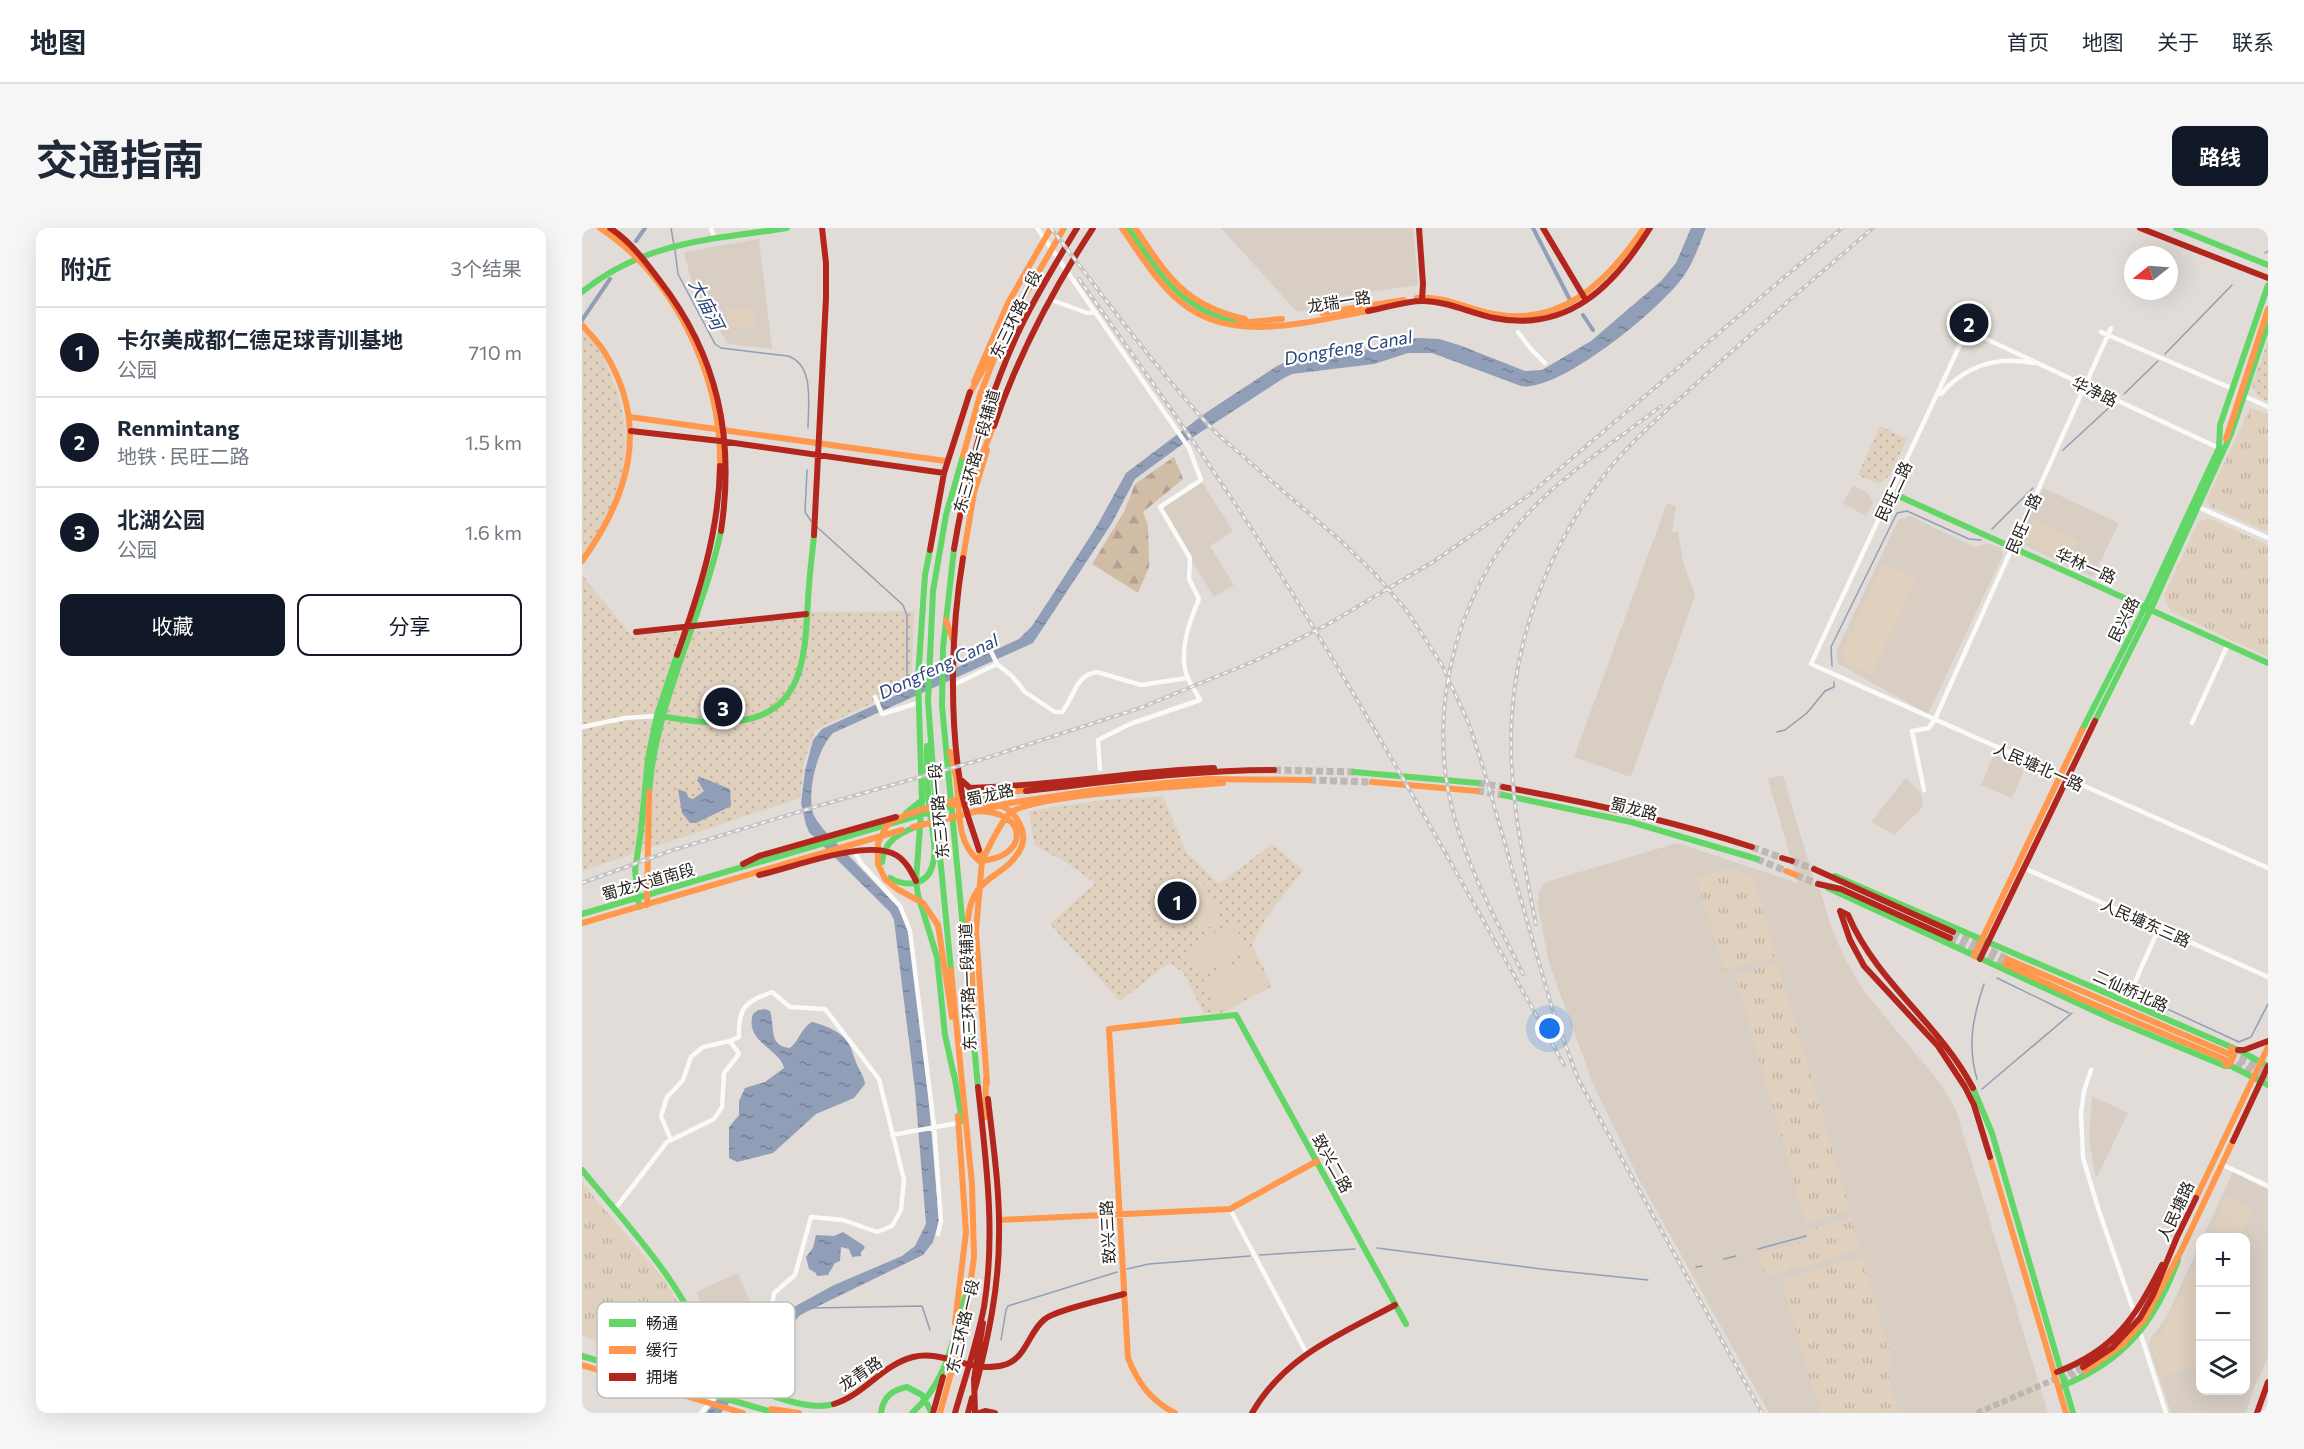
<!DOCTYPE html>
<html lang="zh">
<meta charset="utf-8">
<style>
:root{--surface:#fff;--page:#f6f6f7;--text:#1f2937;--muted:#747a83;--line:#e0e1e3;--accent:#111827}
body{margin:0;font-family:Commissioner,"Noto Sans SC",sans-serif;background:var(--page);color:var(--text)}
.controls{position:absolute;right:18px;bottom:18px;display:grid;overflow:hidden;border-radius:12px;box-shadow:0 6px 24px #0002}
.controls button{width:54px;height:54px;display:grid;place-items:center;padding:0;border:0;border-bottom:2px solid var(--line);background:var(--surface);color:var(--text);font:30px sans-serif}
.compass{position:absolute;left:1542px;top:18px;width:54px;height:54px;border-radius:50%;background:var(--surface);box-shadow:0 6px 24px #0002;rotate:253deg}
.you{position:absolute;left:968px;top:801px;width:21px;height:21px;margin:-15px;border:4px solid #fff;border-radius:50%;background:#1a73e8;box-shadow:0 0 0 9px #1a73e833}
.badge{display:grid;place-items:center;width:39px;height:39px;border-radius:50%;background:var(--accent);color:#fff;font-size:20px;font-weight:700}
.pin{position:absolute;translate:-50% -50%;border:3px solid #fff;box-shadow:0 2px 6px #0006}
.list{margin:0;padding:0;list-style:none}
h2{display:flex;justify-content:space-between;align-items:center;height:78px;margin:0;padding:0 24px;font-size:26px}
h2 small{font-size:20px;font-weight:400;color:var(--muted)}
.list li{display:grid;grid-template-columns:39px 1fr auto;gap:18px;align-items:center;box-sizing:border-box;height:90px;padding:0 24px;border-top:2px solid var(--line)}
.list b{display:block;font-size:22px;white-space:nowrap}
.list p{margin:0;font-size:20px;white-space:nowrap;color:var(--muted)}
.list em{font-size:20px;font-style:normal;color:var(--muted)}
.actions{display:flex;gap:12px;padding:18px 24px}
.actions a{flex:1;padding:14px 0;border:2px solid var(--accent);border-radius:12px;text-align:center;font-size:21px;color:var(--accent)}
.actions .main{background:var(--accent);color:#fff}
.icon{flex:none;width:33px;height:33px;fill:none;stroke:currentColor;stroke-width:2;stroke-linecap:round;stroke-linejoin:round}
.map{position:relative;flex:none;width:1686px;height:1185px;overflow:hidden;border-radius:12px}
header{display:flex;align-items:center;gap:36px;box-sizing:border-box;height:84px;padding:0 30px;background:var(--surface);border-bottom:2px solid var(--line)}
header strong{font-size:28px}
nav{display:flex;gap:33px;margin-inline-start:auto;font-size:21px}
.intro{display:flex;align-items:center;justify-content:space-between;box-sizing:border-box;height:144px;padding:0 36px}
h1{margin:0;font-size:42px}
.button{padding:15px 27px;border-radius:12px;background:var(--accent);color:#fff;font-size:21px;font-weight:700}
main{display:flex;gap:36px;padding:0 36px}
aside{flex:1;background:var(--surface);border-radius:12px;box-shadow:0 6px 24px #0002}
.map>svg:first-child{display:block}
.built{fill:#d8cec4}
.grass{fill:url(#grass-tufts)}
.forest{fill:url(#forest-firs)}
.park{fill:url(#park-dots)}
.pitch{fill:#e0d0be}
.water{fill:url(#water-ripples)}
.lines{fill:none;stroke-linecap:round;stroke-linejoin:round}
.stream{stroke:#909eb8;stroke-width:1.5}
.canal{stroke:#909eb8;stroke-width:4}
.secondary-tunnel{stroke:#bcb7b2;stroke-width:6;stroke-dasharray:6 3;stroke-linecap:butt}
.primary-tunnel{stroke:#bcb7b2;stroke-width:7;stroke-dasharray:7 3.5;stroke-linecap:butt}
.street{stroke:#fafaf9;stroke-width:4.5}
.fast{stroke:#63d668;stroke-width:6}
.slow{stroke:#ff974d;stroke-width:6}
.jam{stroke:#b3261e;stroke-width:6}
.rail-casing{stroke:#c7c5c3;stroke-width:4}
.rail{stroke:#fff;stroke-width:1.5;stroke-dasharray:4.5;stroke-linecap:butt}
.labels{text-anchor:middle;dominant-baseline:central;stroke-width:4.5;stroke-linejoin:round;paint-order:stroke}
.street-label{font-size:16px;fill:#272420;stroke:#fff}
.water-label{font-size:18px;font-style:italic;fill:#2c477b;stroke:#fff}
.key{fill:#fff;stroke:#bebdbc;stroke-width:1.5}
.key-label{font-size:16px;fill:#272420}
</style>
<header>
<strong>地图</strong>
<nav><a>首页</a><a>地图</a><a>关于</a><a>联系</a></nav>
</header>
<div class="intro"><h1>交通指南</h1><a class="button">路线</a></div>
<main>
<aside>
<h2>附近<small>3个结果</small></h2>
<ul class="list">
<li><span class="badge">1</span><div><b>卡尔美成都仁德足球青训基地</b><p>公园</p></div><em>710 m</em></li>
<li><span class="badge">2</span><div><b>Renmintang</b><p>地铁 · 民旺二路</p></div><em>1.5 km</em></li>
<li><span class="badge">3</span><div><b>北湖公园</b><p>公园</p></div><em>1.6 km</em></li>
</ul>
<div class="actions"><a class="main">收藏</a><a>分享</a></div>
</aside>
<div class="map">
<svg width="1686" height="1185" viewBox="0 0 1686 1185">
<defs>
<pattern id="grass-tufts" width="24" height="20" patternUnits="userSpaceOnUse" patternTransform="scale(1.5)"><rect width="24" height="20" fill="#e0d0be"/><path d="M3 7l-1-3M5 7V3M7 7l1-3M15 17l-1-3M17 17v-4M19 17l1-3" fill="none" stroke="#c0b2a3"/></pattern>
<pattern id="forest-firs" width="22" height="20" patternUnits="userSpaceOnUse" patternTransform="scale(1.5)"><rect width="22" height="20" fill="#d1bca6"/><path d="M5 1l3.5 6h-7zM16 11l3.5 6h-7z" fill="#b3a18f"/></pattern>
<pattern id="park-dots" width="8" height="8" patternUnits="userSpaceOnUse" patternTransform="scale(1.5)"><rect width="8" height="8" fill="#e0d0be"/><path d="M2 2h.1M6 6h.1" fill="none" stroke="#c0b2a3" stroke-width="1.8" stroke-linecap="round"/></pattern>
<pattern id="water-ripples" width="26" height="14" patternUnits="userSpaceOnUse" patternTransform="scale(1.5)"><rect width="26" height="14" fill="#909eb8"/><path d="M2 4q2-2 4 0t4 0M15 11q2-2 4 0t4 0" fill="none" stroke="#768195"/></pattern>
</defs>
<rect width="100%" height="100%" fill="#e1dcd7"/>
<path class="built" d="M639,0H831L836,57L758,68L754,76L715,84Z
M177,11L190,121L146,116L110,56L102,24Z
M620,254L651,303L628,318L652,357L632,369L578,280Z
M1271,257L1287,266L1291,275L1284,288L1261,275Z
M1461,260L1537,295L1511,349L1440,316L1438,309Z
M1085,275L1094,278L1090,304H1096L1101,334L1113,367L1049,549L992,529Z
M1328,288L1393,319L1405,315L1419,320L1421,327L1346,486L1255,435V422L1316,292Z
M1412,526L1443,540L1430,570L1399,557Z
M1201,547L1234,660L1238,662L1248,696L1262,729L1281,762L1358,855L1374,882L1466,1185H1187L1057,951L1011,856L967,735L955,673L957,672L956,665L964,654L1095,615L1216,655L1186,551Z
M1324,550L1339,565L1341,579L1312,607L1289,594Z
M1510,868L1546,885L1514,951L1507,913Z
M1651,944L1686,962V1129L1672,1160L1664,1185H1589L1567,1119L1569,1110L1585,1088L1618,1016V1162H1664V1010L1621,1009Z
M156,1045L175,1091L148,1119L125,1087L114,1064Z"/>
<path class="grass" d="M1668,180L1686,186V304L1629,279L1625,271Z
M1626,290L1686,317V429L1588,383L1582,368L1616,294Z
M1148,640L1171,649L1194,728L1142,743L1114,649Z
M1196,735L1268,982L1224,995L1153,747Z
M0,955L83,1052L124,1125L144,1142L134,1154L0,1108Z
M1269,990L1278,1022L1183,1049L1178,1025L1227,1012L1225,1002Z
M1280,1029L1312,1138L1304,1140L1317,1185H1238L1199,1052Z"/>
<path class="forest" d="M592,229L601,251L561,284L566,297L567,339L556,365L510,336L542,284L553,256Z"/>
<path class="park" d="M0,103C14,114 22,129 28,145C57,209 44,273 0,327Z
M1686,113V173L1676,169L1670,157Z
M1298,198L1325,211L1308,247L1296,256L1276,247Z
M0,347L49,407L130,402L233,384L332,383L329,457L233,502L222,534L218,570L0,643Z
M581,568L604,624L637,656L690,616L721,642L684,690L670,717L690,758L639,786L622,785L601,744L587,735L538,773L468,696L513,655L484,634L452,617L447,583L522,572Z"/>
<path class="pitch" d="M171,79L173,98L147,100L145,81Z
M1451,291L1496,313L1486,334L1443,314L1442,309Z
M1301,335L1335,351L1289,447L1262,434L1260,423Z
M619,652L640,692L618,704L596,664Z
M651,695L666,722L618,748L603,721Z
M669,727L686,757L636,784L620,754Z
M1645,968L1672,981L1658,1009H1625Z
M1612,1036L1618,1039V1137L1580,1149L1568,1111L1579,1108Z"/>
<path class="water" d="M1109,0H1124C1118,15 1112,33 1103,46C1083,78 977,165 939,158L850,125H826L792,136L710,146L702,150L602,215L553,251L530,295L451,415L251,505C235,521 225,564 231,585C233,591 238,596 241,601L315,678L321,687L327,707L345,853L357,993L351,1014L341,1027L218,1087L139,1185H124L210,1080L252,1057L320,1028L333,1018L344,996L333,862L312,692L308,684L227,604L224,597L219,575L223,543L231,512L240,501L437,411L450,398L484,346L516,296L544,245L625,184L695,138L708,132L796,120L819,112L836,110L857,111L877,117L943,143L960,142L1009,113L1079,53L1094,35Z
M118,549L148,561L149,578L114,595H108L100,585L96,561L104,564L107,570L111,571L122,563L115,552Z
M183,781L188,783C193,799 186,818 208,820C218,812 218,801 230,794C242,797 261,804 267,816C270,821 271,828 274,834C277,842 282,848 283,856L272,870L234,886L191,925L155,934L147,930V899L157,887V873L163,860L183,854L202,840C198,821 162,814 171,786L176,782Z
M261,1004L281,1017L283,1020L279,1024V1028L270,1029L267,1021L259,1019L258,1033L253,1035L246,1047L235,1048L234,1045L227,1041L224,1029L231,1020L234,1007L252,1008Z"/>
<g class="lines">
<path class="stream" d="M89,0L92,17
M93,22L96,46L133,116L139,120L206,128C233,137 226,177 226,200
M1683,25L1686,23
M1583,126L1650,57
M1542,166L1576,133
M1481,222L1532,175
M225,242L223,284L229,293
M235,299L321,377L325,388V462
M1410,301L1451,260
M1250,438L1249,419L1315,285L1325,283L1387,311L1399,312
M1195,504L1203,502L1225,485L1243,463L1252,459V454
M1415,750L1487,785
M1525,757L1527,755L1533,757
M1557,768L1657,814L1669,809L1686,776
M1395,851C1385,817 1391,789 1402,756
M1400,861L1490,785
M795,1020L959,1041L1066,1052
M1176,1021L1224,1008
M678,1027L773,1021
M1142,1031L1154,1028
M1114,1039L1120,1038
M545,1041L567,1036L668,1028
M230,1080L340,1078L348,1102
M419,1112L424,1082L426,1078L535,1044"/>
<path class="canal" d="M951,0L987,70
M54,13L63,0
M1001,87L1011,102
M0,92L28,51"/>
<path class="secondary-tunnel" d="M1480,1152L1503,1143
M1395,1185L1501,1139"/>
<path class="primary-tunnel" d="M692,542L772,544
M727,552L790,554
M896,555L921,559
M895,563L921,567
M1170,619L1200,630
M1175,631L1204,643
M1210,633L1232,641
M1214,647L1236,656
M1371,704L1425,731
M1368,710L1423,736
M1648,826L1686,844
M1644,832L1686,851"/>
<path class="street" d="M129,0L133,11
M455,0L607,220L619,252L578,279L608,330L607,351L617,371C608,392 596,424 605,448C607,454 615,466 618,472L548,496L516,512L518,541
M467,71L505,85L514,84
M1391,89L1229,436L1686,640
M1385,102L1639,221
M936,104L949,121L963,135
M1519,104L1651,161
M1359,166C1383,138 1415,128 1451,135
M1662,168L1686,179
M1616,279L1686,310
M407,419L415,436L430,448L443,464L473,484H480C492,470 493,447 515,444L559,457L605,450
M371,457L415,436
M293,469L300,486L336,475
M1610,495L1646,416
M0,499L43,490L75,488
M1342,562L1330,503L1347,500L1353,491L1529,100
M272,623L279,635L318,678L328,703L352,898L359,993L356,1006
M1442,640L1686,749
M1552,756L1577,700
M1532,768L1540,765L1552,756L1549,766L1556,779
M1509,842L1502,863L1499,885L1501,930L1517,983L1553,1087
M310,907L376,895
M89,912L79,888L85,869L101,852L109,829L121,819L148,813L157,809C156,778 164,774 190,764L208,779L243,781L297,851L322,952L319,982L310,998L295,1004L261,992L229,989L213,1047L192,1065L189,1084L166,1118L153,1144
M1639,936L1686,958
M33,981L85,914L132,891L140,879L142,845L157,826L148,813
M648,981L725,1126
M1559,1107L1584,1185
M153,1173L170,1157
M119,1185L154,1144"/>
<path class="fast" d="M546,0C577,44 597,79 652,94
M1594,0L1686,37
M0,64C63,13 128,12 205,0
M1310,265L1686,435
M372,321L361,420L360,478L396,859
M348,322L343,347L336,450L340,572L334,653L336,667L355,729L363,807L372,848
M78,488C104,492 130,497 156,493C223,485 223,425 226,372C227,350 230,329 232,307
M1513,493L1569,381L1649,206L1686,96
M1500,502L1563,379L1637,220L1638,197L1686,57
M772,544L896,555
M67,564C74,473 120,391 139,303
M921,567L1049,594L1175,631
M391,573L419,567
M324,585L340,572
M300,634C302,612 318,605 336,598
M1253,648L1656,822L1686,838
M308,650C323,659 344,658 350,639C356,621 349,597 347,579C345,558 345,538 345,518
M1246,660L1532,792L1643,838H1649L1686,857
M57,679L53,642L59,603L66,530L75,487L95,427
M0,686L372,577
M369,742L355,597L346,473L351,363L364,287L381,228
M596,793L654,787L824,1096
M372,845L380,893
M1391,860L1410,905L1491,1185
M0,942C27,975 56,1007 81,1042C120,1095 135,1155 207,1173C222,1177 237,1180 252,1176
M0,1128L193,1185
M1480,1158C1543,1133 1573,1094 1596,1032
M299,1185C301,1169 310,1162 325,1159L340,1167L350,1185
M330,1185C365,1154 371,1112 383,1069"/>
<path class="slow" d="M18,0C93,49 140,149 138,238
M540,0C558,26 575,55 600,75C651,117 727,93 786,83
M553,0C585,48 603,78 663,91
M835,70C860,68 879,78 902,84C976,103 1024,56 1062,0
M740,85L822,72
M656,95L700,91
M0,97C8,106 17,115 23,125C68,198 47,268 0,333
M392,154L426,75L469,0
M387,167L414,118
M48,189L364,233
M1644,211L1686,81
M381,228L398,167L424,100L482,0
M386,263L413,194
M381,330L392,265L405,222
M364,392L372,415
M368,524C371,535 374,546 375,557C378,584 374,614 397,633C448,630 448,582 393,583
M790,554L895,563
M371,577C395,574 425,569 437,595C442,604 443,613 438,622C421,652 391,646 386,690L392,780
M331,599L428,575L520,561L626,551L727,552
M397,622L400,632L394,703L405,855
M400,632C407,620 418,594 428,585C450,567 605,558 641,555
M1204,643L1214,647
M65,677L67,564
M0,695L320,602
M1392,728L1500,502
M1425,731L1647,826
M1423,736L1499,771L1644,832
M370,789L356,697L341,675L315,661L303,651L296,636V615L304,599L310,593L326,586L394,566L450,562
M1643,837L1648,836L1652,827L1649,820
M403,889L404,851
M1408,929L1484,1185
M1614,970L1686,819
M417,992L648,981L735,933
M373,1095L384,1004L376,888
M0,1137L161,1185
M1503,1143L1540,1117L1562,1092L1600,1021L1651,913
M189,1181L217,1185
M358,1185L383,1095L392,1029L390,956L369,742
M593,1185C569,1173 556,1155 546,1130L527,801L596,793"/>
<path class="jam" d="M28,0C49,14 63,33 78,53C136,128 153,210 139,303
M837,0L841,56L840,71
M961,0L1002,69
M1558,0L1686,50
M786,83C804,80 822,73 840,73C865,73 888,85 912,90C986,105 1032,58 1068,0
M412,198C436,127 470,63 511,0
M49,203L138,213L362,245
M232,307L244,70V35L240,0
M372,321C384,248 404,175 435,107C452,70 474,35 495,0
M348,322L362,245L388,164
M381,330C369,401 367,489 379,560C382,581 391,602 397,622
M54,404L224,386
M95,427C117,365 137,304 138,238
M378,551L388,560C470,558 550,543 632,540
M921,559C1005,574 1088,592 1170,619
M444,563C526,554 609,542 692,542
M1200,630L1210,633
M161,636L177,628L314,589
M1232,641L1371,704
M177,647C210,640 285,610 314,627C324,633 329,643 334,653
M1236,656L1259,661L1368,710
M1258,683L1266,687C1295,755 1357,795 1391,860
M1258,683L1268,712L1282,738L1356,818L1383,859L1392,877L1408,929
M1398,731L1513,493
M1656,822H1662L1686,813
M1651,913L1686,838
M1501,1139L1530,1120L1558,1090L1571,1067L1595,1009L1614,970
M1475,1144C1533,1122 1553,1090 1580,1037
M393,1161C406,1111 417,1060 417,1008C418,962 411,916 406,871
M252,1176C282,1167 300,1137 331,1129C363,1121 392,1148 425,1136C445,1128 447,1103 463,1091C474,1082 525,1071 542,1066
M351,1185L361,1149
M373,1185C383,1150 395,1115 402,1079C414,1006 404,932 396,859
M386,1185L390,1170
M393,1185L392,1151L401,1095
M397,1185L403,1183L413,1185
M670,1185C703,1128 757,1107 813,1077
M1675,1185L1686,1154"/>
<defs>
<path id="rail" d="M469,0C522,69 573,140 633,204L759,313L794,347L825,383L860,437L887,496L901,539L970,780L996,851L1180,1185
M497,51C558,137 619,222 676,311C786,482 883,660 982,837
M0,655L88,623L236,578L398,532L558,480L675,432L748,395L854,332L947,267L1260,0
M954,696C942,636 929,574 929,513C929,410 971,304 1039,227C1066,197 1098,171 1128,143C1182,94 1236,47 1291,0
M941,746C915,694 886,641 871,584C842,475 879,347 961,270C997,236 1040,208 1079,178"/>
</defs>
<use href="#rail" class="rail-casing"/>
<use href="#rail" class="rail"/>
</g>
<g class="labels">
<g class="street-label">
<text transform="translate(757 73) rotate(-9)">龙瑞一路</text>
<text transform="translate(433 86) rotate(-64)">东三环路一段</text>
<text transform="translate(1513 163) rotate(25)">华净路</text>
<text transform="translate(394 223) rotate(-74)">东三环路一段辅道</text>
<text transform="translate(1311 263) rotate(-65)">民旺二路</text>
<text transform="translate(1441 295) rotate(-66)">民旺一路</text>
<text transform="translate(1504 337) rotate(24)">华林一路</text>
<text transform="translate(1541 391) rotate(-63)">民兴路</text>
<text transform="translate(1457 538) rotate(24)">人民塘北一路</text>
<text transform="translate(408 566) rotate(-13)">蜀龙路</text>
<text transform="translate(1052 580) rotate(14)">蜀龙路</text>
<text transform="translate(356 583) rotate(-95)">东三环路一段</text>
<text transform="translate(66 653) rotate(-16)">蜀龙大道南段</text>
<text transform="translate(1564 694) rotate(24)">人民塘东三路</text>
<text transform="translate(385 759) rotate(-92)">东三环路一段辅道</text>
<text transform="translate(1549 762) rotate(24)">二仙桥北路</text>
<text transform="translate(751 935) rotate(61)">致兴二路</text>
<text transform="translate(1593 983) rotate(-65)">人民塘路</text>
<text transform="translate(525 1004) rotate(-93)">致兴三路</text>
<text transform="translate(380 1098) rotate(-77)">东三环路一段</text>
<text transform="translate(278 1145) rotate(-34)">龙青路</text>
</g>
<g class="water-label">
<text transform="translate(125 76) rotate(63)">大庙河</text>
<text transform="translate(766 119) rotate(-10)">Dongfeng Canal</text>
<text transform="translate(356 438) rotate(-25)">Dongfeng Canal</text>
</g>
</g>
<rect x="15" y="1074" width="198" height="96" rx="9" class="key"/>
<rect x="27" y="1091" width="27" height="8" fill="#63d668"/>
<rect x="27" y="1118" width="27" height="8" fill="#ff974d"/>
<rect x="27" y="1145" width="27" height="8" fill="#b3261e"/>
<g class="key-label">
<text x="64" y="1101">畅通</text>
<text x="64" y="1128">缓行</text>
<text x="64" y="1155">拥堵</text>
</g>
</svg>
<div class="controls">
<button>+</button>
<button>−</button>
<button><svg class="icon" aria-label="layers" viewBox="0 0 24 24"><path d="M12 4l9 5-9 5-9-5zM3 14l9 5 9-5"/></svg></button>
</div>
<svg class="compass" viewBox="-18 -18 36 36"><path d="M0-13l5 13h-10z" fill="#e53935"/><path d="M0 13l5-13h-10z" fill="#747a83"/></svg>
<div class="you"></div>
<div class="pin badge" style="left:595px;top:673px">1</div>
<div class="pin badge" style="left:1387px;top:95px">2</div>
<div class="pin badge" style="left:141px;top:479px">3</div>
</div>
</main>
